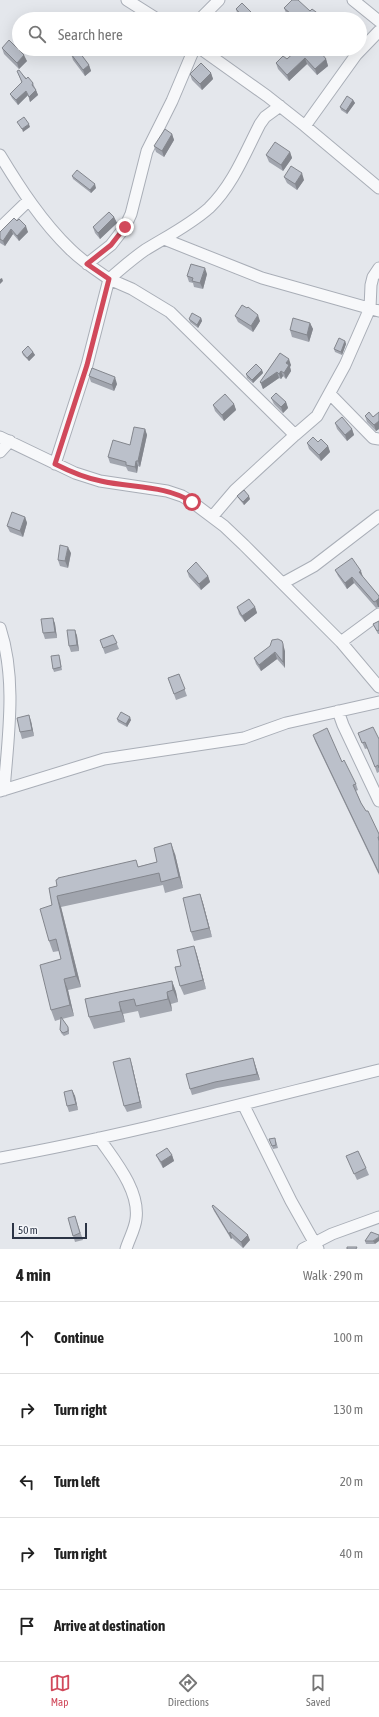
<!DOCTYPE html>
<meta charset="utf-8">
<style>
:root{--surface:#fff;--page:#f6f6f6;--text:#222;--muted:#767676;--line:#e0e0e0;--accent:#d1495b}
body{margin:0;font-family:"Asap Condensed",sans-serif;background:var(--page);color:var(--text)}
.scale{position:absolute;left:12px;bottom:10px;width:75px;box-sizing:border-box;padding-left:4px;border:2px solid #2b3445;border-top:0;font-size:11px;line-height:14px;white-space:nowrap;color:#2b3445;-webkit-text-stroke:3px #f4f6f9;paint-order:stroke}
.stop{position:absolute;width:12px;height:12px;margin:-9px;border:3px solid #d1495b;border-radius:50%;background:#fff}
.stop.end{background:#d1495b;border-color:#fff;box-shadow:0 1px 4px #0008}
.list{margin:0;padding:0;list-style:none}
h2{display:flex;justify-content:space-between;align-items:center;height:52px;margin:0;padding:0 16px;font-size:17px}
h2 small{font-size:13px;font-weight:400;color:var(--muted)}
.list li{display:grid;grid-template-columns:26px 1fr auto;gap:12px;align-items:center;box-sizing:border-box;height:72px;padding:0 16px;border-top:1px solid var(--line)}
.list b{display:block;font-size:15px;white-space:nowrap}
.list em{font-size:13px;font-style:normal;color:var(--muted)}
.icon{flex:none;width:22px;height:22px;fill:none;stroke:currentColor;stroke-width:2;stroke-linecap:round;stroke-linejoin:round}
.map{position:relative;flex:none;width:379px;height:1249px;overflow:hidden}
.search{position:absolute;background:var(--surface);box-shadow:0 4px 16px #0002;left:12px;right:12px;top:12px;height:44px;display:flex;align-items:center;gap:10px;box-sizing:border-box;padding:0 14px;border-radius:22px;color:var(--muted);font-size:15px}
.sheet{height:412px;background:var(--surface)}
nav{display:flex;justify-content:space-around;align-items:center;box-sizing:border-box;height:56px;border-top:1px solid var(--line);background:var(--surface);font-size:11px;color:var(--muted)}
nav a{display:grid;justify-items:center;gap:2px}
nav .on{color:var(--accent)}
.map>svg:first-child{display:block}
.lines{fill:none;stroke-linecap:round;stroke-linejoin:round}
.minor-casing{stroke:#a9aeb7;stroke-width:13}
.minor{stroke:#f7f8fa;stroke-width:11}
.wall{fill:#a1a5ae}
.shaded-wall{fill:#83868d}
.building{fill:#bbc0ca;stroke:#83868d}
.route{stroke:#d1495b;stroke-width:5}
</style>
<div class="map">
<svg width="379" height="1249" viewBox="0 0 379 1249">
<rect width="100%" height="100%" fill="#e4e7ec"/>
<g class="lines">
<defs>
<path id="minor" d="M127,0L157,19
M353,0L379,21
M200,19L219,0
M201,49L267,96L305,126L379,188
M280,106L265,117L260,124C245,153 233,185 209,208C190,225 166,237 145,250C132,259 121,269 109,279L132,289L170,312L295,435L317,416L345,365L370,308L371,285L373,277L379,268
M305,126L356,55L379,31
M0,155C20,188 42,222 70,249C82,261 96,270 109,279L87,365L55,464
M0,228L29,200
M164,239L262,278L379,311
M87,264L111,245L125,227L131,214L147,151L172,101L194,49
M330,394L373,438L379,439
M0,437L75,473L100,481L167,491L182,496L192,502L224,526L244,545L341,642L379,687
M0,452L10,441
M212,517L235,490L295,435
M283,583L314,566L379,516
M0,628C17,680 8,737 4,790
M341,642L379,614
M338,711L343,725L379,801
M0,791L104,759L244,738L286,723L379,702
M243,1104L291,1201L318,1249
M99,1138C114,1160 140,1190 136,1219C135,1229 129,1239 126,1249
M0,1158C128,1135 253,1101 379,1070
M303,1249L332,1234L379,1217"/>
</defs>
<use href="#minor" class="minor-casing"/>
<use href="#minor" class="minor"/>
</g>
<path class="wall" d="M284,8L310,11L321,19H296L294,17L292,19L286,13Z
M236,9L256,19H241L238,16Z
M2,48L27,61L19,69L4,54Z
M66,49H86L80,54L89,65L91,71L85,76L73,60L71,54Z
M298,49L326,59L328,66L317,75L307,64L289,81L278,69L276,63L287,59Z
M17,71L33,83L35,88L38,95L30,102L28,95L18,105L12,98L10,94L22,83Z
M211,73L213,79L202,90L192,80L190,74Z
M353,100L355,103L347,114L341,110L340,107Z
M172,134L174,140L164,157L156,152L154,146Z
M290,152L292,158L283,171L269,162L266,155Z
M72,176L96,188L91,193L73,179Z
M284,177L304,180L297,190L287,183Z
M114,217L117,223L100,239L95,233L93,227Z
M17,221L28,232L19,241L13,234L5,246L0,243V232Z
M207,274L203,289L194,287L193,283L189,282L187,276Z
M235,316L260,321L253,332L238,322Z
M201,318L202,321L198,328L190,322L189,319Z
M310,323L313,329L309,342L292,337L290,330Z
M345,341L346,344L342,355L335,352L334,349Z
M22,352H33L35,355L29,361L23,355Z
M280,353L291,365L290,367L291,371L286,379L283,376L281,379L279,378L263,389L260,382Z
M262,370L263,373L253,383L247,378L246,374Z
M89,376L117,384L114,391L91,382Z
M271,398L286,402L288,408L283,413L274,404Z
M234,404L236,410L224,421L215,411L213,405Z
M379,412V429L376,431L367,422L365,416L373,417Z
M335,423L352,429L354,435L347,441L337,429Z
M145,429L147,435L140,467L138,466L137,473L128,471L126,467L110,463L108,457L130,445Z
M318,442L328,446L330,452L321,461L309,449L307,443Z
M237,496L250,499L244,505L239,499Z
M25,517L27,523L23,537L10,532L7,526Z
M71,553L68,568L60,566L58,560Z
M335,570L363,577L379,596V607L376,608L354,583L347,589L338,576Z
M187,571L208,576L210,582L201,590L189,577Z
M237,607H255L257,613L245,622L239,614Z
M53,618L55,624L57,638L45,639L43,633Z
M379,621V634H378L373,624Z
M75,630L77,636L79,651L71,652L69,646Z
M113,635L119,649L105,654L100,640Z
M285,651V668L277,659L261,671L256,664L254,658Z
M60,658L62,670L54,672L53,669Z
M179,674L187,696L176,700L168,678Z
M117,719L131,720L127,727L118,722Z
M31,721L34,736L22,739L20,732Z
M358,733L379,739V772L377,773L368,748L365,749Z
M313,735L342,762L356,784L358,790L356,791L361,803L379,834V875L315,741Z
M175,854L183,888L165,893L163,885L61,907L81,987L68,990L74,1016L62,1019L68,1027L69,1030V1034L64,1036L61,1033L60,1030L61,1019L55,1021L51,1010L61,959L59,951L53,952L49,941L52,905L49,888L157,862Z
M200,894L203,903L212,937L194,941L191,932Z
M194,946L197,955L206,989L184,995L180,986L181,966Z
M172,981L176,992L178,1002L171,1004L172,1011L140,1018L138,1011L123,1014L125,1022L94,1029L89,1017L85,999Z
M253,1058L260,1080L217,1088L192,1095L190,1089Z
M132,1065L142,1108L127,1112L124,1106Z
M72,1090L75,1096L78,1110L69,1112L67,1106Z
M269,1139L276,1141L278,1148L273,1149Z
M156,1155H172L174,1161L163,1168L159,1161Z
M346,1156L366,1168L369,1175L357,1180Z
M212,1206L250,1240L243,1248L232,1238L231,1239L214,1211Z
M75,1216L83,1240L75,1242L68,1218Z
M371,1232L375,1244H366L365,1241Z"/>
<path class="shaded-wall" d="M293,12L294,17L293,19L291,14Z
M320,15L321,19H316Z
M77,49H86L75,59Z
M24,55L27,61L19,69L17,63Z
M305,58L307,64L289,81L287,75Z
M326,59L328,66L317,75L315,69Z
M89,65L91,71L85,76L83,70Z
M211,73L213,79L202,90L200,84Z
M36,90L38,95L30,102L29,97Z
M26,91L28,95L18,105L16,100Z
M353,100L355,103L347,114L346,111Z
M29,124L30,127L23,132L22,129Z
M172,134L174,140L164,157L162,151Z
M290,152L292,158L283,171L281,165Z
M302,173L304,180L297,190L295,184Z
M95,184L96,188L91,193L90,190Z
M114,217L117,223L100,239L98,233Z
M26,226L28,232L19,241L17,236Z
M11,229L13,234L5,246L3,241Z
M205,268L207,274L203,289L200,283Z
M2,278L3,281L0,284V279Z
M258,315L260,321L253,332L251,326Z
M201,318L202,321L198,328L197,325Z
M310,323L313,329L309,342L307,335Z
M345,341L346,344L342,355L341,352Z
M33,352L35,355L29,361L27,358Z
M289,359L291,365L290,367L291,371L286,379L284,373L286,363Z
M262,370L263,373L253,383L252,380Z
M281,371L283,376L281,379L279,374Z
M277,372L279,378L263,389L261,383Z
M115,377L117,384L114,391L112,385Z
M286,402L288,408L283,413L281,407Z
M234,404L236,410L224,421L222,415Z
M379,421V429L376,431L374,425Z
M145,429L147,435L140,467L138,461Z
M352,429L354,435L347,441L345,435Z
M328,446L330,452L321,461L319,455Z
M136,461L138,466L137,473L135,467Z
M249,496L250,499L244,505L243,502Z
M25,517L27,523L23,537L20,531Z
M68,547L71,553L68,568L65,561Z
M361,571L363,577L361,579L359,572Z
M208,576L210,582L201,590L199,584Z
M352,577L354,583L347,589L345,583Z
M379,598V607H378L376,601Z
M255,607L257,613L245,622L242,616Z
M53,618L55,624L57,638L55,632Z
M75,630L77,636L79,651L77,645Z
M283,644L285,651V668L283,662Z
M275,652L277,659L261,671L259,665Z
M29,715L31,721L34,736L32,730Z
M130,717L131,720L127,727L126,724Z
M171,843L175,854L183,888L179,877Z
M200,894L203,903L212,937L209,928Z
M57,896L61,907L81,987L76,976Z
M194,946L197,955L206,989L203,980Z
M64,979L68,990L74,1016L70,1005Z
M172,981L176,992L178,1002L173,990Z
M167,992L171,1004L172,1011L168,999Z
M119,1002L123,1014L125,1022L121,1011Z
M130,1058L132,1065L142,1108L140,1102Z
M253,1058L255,1064L260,1080L257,1074Z
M72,1090L75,1096L78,1110L76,1104Z
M172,1155L174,1161L163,1168L161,1162Z
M230,1232L232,1238L231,1239L229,1234Z
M248,1235L250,1240L243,1248L241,1242Z
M379,1237V1241L375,1244L373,1241Z"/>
<path class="building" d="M292,0H298L310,11L312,9L320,15L316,19H300L293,12L291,14L284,8Z
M242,3L255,16L252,19H245L236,9Z
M9,40L24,55L17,63L2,48Z
M69,49H77L72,53Z
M77,49L89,65L83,70L71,54Z
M298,49H307L308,50L309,49H318L326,59L315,69L305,58L287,75L276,63L283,56L287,59Z
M201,63L211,73L200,84L190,74Z
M19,70L26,79L28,77L33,83L32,85L36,90L29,97L26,91L16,100L10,94L22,82L17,71Z
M347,96L353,100L346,111L340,107Z
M24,117L29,124L22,129L17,122Z
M165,129L172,134L162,151L154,146Z
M275,142L290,152L281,165L266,155Z
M291,166L302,173L295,184L284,177Z
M77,170L95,184L90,190L72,176Z
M109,212L114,217L98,233L93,227Z
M14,218L17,221L19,219L26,226L17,236L11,229L3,241L0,239V232Z
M191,264L205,268L200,283L192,281L193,278L187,276Z
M242,305L247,308L248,307L258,315L251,326L235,316Z
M192,313L201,318L197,325L189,319Z
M293,318L310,323L307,335L290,330Z
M339,338L345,341L341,352L334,349Z
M28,346L33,352L27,358L22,352Z
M280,353L289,359L286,363L289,365L284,373L281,371L279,374L277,372L261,383L260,382Z
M256,364L262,370L252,380L246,374Z
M92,368L115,377L112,385L89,376Z
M276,393L286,402L281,407L271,398Z
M225,394L234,404L222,415L213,405Z
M369,412L373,417L379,412V421L374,425L365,416Z
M342,417L352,429L345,435L335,423Z
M134,427L145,429L138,461H136L135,467L126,465V462L108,457L113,440L130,445Z
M313,437L318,442L321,439L328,446L319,455L307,443Z
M244,490L249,496L243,502L237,496Z
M12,512L25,517L20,531L7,526Z
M60,545L68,547L65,561L58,560Z
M352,558L361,571L359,572L379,596V598L376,601L374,602L352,577L345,583L335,570Z
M196,562L208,576L199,584L187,571Z
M249,599L255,607L242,616L237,607Z
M53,618L55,632L43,633L41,619Z
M379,621V630L377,631L373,624Z
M67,630H75L77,645L69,646Z
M113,635L117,643L103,648L100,640Z
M278,639L282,641L283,644V662L275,652L259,665L254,658L270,646L272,640Z
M59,655L61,667L53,669L51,656Z
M179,674L185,689L174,694L168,678Z
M121,712L130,717L126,724L117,719Z
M29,715L32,730L20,732L17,718Z
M373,727L379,739V768L378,765L375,767L365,742L362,743L358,733Z
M327,728L342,762L344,760L356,784L353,785L361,803L366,811H368L379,834V837H378L379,841V873L313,735Z
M171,843L179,877L161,882L159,873L57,896L76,976L64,979L70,1005L51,1010L40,965L61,959L56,939L49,941L40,909L52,905L49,888L57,886L56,880L58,879V878L136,860L138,867L157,862L154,848Z
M200,894L209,928L191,932L183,898Z
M194,946L203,980L180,986L175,967L181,966L177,950Z
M172,981L173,990L167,992L168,999L136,1006L134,999L119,1002L121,1011L89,1017L85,999Z
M61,1017L68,1027V1031L63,1033L60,1030Z
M130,1058L140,1102L124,1106L113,1062Z
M253,1058L257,1074L215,1082L190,1089L186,1074Z
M72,1090L76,1104L67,1106L64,1092Z
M275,1138L276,1145L272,1146L269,1139Z
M167,1148L172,1155L161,1162L156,1155Z
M358,1151L366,1168L354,1174L346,1156Z
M213,1205L248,1235L241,1242L230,1232L229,1234L212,1206Z
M75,1216L80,1233L73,1236L68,1218Z
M371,1232L379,1235V1237L373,1241H365Z
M347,1247H357L356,1249H347Z"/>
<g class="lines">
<path class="route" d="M125,227L111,245L87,264L109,279L87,365L55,464C69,471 85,478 101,481C131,488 166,485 192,502"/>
</g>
</svg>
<div class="scale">50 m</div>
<div class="stop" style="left:192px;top:502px"></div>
<div class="stop end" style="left:125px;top:227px"></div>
<div class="search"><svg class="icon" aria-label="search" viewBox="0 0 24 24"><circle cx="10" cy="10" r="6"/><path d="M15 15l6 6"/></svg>Search here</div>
</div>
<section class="sheet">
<h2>4 min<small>Walk · 290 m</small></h2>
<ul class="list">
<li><svg class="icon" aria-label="ahead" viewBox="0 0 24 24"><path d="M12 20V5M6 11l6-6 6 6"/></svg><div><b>Continue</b></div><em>100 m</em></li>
<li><svg class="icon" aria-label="right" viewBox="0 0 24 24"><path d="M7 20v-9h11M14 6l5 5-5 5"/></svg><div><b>Turn right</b></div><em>130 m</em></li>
<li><svg class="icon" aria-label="left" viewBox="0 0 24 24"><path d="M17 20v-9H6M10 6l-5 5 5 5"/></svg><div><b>Turn left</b></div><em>20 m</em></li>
<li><svg class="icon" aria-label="right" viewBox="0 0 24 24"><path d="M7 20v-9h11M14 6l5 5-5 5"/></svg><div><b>Turn right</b></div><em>40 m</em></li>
<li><svg class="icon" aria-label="arrive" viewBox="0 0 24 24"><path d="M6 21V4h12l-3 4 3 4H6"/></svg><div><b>Arrive at destination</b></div></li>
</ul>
</section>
<nav>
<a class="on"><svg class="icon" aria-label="map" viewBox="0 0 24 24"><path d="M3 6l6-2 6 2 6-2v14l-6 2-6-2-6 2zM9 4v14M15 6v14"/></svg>Map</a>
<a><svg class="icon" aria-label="directions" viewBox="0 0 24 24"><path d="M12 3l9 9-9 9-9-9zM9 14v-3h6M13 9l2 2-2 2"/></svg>Directions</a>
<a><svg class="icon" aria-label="saved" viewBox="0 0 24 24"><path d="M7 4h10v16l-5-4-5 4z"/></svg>Saved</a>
</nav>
